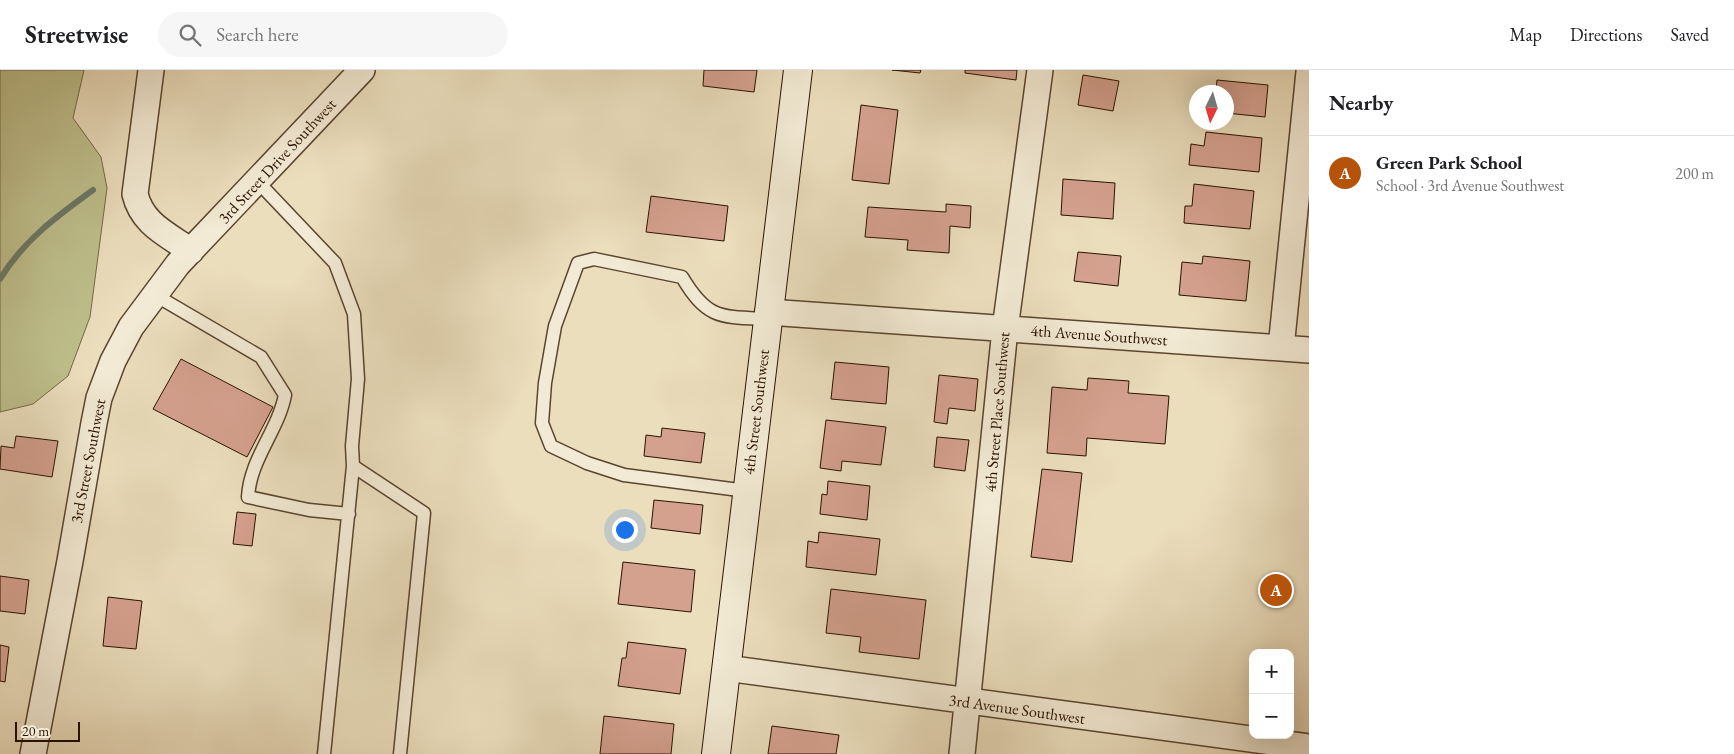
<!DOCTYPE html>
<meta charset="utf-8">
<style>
:root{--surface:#fff;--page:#f6f6f6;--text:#202124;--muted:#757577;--line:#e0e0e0;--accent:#b45309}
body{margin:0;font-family:"EB Garamond",serif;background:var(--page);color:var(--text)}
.controls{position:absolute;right:15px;bottom:15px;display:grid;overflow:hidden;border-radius:10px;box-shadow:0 5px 20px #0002}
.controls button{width:45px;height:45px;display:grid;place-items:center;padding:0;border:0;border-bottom:1px solid var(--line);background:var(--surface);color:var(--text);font:25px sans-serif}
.compass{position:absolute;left:1189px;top:15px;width:45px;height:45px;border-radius:50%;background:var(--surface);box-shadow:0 5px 20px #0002;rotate:185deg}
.scale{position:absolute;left:15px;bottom:12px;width:65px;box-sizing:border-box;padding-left:5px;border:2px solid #2a1200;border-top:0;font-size:14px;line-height:18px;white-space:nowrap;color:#2a1200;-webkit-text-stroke:4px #f2ead4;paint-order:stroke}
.you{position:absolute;left:624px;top:459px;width:18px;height:18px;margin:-12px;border:4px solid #fff;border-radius:50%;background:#1a73e8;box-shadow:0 0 0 8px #1a73e833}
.badge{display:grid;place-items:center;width:32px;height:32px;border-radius:50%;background:var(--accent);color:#fff;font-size:16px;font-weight:700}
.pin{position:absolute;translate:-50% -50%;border:2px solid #fff;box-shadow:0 1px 5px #0006}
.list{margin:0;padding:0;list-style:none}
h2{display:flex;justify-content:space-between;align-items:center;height:65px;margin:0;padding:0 20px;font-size:21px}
h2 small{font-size:16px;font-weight:400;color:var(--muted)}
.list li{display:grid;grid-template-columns:32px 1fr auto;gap:15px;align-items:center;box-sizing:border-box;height:75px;padding:0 20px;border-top:1px solid var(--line)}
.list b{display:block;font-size:19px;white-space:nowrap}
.list p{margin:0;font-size:16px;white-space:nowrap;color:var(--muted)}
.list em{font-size:16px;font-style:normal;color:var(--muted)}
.icon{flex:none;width:28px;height:28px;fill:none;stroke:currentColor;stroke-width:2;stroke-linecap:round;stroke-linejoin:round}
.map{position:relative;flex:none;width:1309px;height:684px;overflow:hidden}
header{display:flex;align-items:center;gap:30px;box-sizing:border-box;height:70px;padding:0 25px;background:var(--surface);border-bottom:1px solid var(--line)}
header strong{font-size:24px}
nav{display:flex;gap:28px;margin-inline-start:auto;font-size:18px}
.search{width:350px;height:45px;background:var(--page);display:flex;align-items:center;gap:12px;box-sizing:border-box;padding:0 18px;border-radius:28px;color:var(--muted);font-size:19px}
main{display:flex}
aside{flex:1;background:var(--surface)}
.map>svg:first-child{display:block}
.green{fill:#bebf8c;stroke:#746846}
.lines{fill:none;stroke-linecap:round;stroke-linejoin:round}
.stream{stroke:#6d7967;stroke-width:6}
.building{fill:#d5a18f;stroke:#2a1200}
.service-casing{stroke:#5a452f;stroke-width:15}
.minor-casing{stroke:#5a452f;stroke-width:28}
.secondary-casing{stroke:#2a1200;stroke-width:30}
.service{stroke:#f2ead4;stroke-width:12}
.minor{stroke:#f2ead4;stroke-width:25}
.secondary{stroke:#f2ead4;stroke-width:28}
.labels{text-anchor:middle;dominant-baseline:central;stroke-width:4;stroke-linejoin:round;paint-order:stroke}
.street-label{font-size:16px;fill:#2a1200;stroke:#f2ead4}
</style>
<header>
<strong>Streetwise</strong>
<div class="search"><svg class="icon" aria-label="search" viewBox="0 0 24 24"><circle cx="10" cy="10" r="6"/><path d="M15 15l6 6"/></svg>Search here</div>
<nav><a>Map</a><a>Directions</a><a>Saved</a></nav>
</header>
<main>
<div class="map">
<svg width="1309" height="684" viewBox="0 0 1309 684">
<rect width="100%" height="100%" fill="#ebdebd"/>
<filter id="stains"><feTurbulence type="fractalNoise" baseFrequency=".004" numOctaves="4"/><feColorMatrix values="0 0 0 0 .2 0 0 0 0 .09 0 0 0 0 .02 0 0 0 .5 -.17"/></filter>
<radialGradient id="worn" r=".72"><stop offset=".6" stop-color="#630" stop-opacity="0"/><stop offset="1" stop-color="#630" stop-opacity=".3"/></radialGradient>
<path class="green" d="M0,0H84L73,48L101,87L107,118L90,247L68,306L33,334L0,342Z"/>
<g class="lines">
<path class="stream" d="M0,209C24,170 57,146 93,120"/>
</g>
<path class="building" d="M704,0H757L754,22L703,16Z
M892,0H921L920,3Z
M965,0H1017L1016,10L965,3Z
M1083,5L1119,11L1113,41L1078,35Z
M1217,10L1268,15L1265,47L1226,43V22H1216Z
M861,35L898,40L889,114L852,110Z
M1206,62L1262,68L1259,102L1189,95L1191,74L1204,76Z
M1063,109L1115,113L1113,149L1061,145Z
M1194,114L1254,121L1250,159L1184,153L1185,136H1192Z
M651,126L728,136L724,171L646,162Z
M946,134L971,136L970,158L950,156L949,183L907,180L908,170L865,167L868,137L946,142Z
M1078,182L1121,186L1118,216L1074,211Z
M1203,186L1250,191L1246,231L1179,225L1182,192L1202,194Z
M181,289L273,337L247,387L153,339Z
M835,292L889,297L886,334L831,329Z
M939,305L978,309L975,341L949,338L947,354L934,352Z
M1088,308L1129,311L1128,323L1169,326L1165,374L1087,368L1086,386L1047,383L1052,317L1087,320Z
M826,350L886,357L881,395L842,391L841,401L820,398Z
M662,358L705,363L701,393L644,386L646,365L661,367Z
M16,366L58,371L52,407L0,399L1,376L14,378Z
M937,367L969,370L965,401L934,397Z
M1042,399L1082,403L1072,492L1031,487Z
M828,411L870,416L867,450L820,444L822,424L827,425Z
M654,430L703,435L700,464L651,458Z
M237,442L256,444L252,476L233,474Z
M819,462L880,469L876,505L806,497L808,471L818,473Z
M623,492L695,500L691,542L618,534Z
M0,506L29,510L25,544L0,541Z
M831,519L926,530L919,589L859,582L861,567L826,563Z
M108,527L142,531L136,579L103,576Z
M628,572L686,579L680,624L618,616L622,588H626Z
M0,575L9,577L5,612L0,611Z
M604,646L674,654L671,684H600Z
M772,656L839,665L836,684H768Z"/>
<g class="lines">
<defs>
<path id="service" d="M258,112L335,193L354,244L358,309L352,376L353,396L324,684
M155,225L261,287L285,325C278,361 250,389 248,427L309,440L349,444
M353,396L424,443L400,684
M747,421L624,405L587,393L551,376L542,353L545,313L555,256L578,193L594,189L682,207C707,249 720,247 767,249"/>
<path id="minor" d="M151,0L135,124C142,154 167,164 191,181
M768,242L1309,280
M1281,278L1309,2
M726,598L1309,677
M33,684L70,491L94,353L99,328L113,291L131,257L178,194L362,0
M962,684L1005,259L1040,0"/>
<path id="secondary" d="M716,684L798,0"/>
</defs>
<use href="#service" class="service-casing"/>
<use href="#minor" class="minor-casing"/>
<use href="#secondary" class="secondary-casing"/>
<use href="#service" class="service"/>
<use href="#minor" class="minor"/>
<use href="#secondary" class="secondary"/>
</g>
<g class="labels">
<g class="street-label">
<text transform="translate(277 91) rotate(-47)">3rd Street Drive Southwest</text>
<text transform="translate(1099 265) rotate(4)">4th Avenue Southwest</text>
<text transform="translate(756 342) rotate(-83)">4th Street Southwest</text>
<text transform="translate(997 342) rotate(-85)">4th Street Place Southwest</text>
<text transform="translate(88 391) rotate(-79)">3rd Street Southwest</text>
<text transform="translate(1017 639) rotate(8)">3rd Avenue Southwest</text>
</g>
</g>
<rect width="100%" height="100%" filter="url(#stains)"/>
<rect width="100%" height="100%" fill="url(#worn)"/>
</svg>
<div class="controls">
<button>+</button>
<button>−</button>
</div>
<svg class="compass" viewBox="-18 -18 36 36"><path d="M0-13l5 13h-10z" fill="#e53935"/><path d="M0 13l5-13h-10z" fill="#757577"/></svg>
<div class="scale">20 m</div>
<div class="you"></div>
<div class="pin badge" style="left:1276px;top:520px">A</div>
</div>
<aside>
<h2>Nearby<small></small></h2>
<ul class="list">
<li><span class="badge">A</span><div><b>Green Park School</b><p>School · 3rd Avenue Southwest</p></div><em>200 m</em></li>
</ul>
</aside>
</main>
